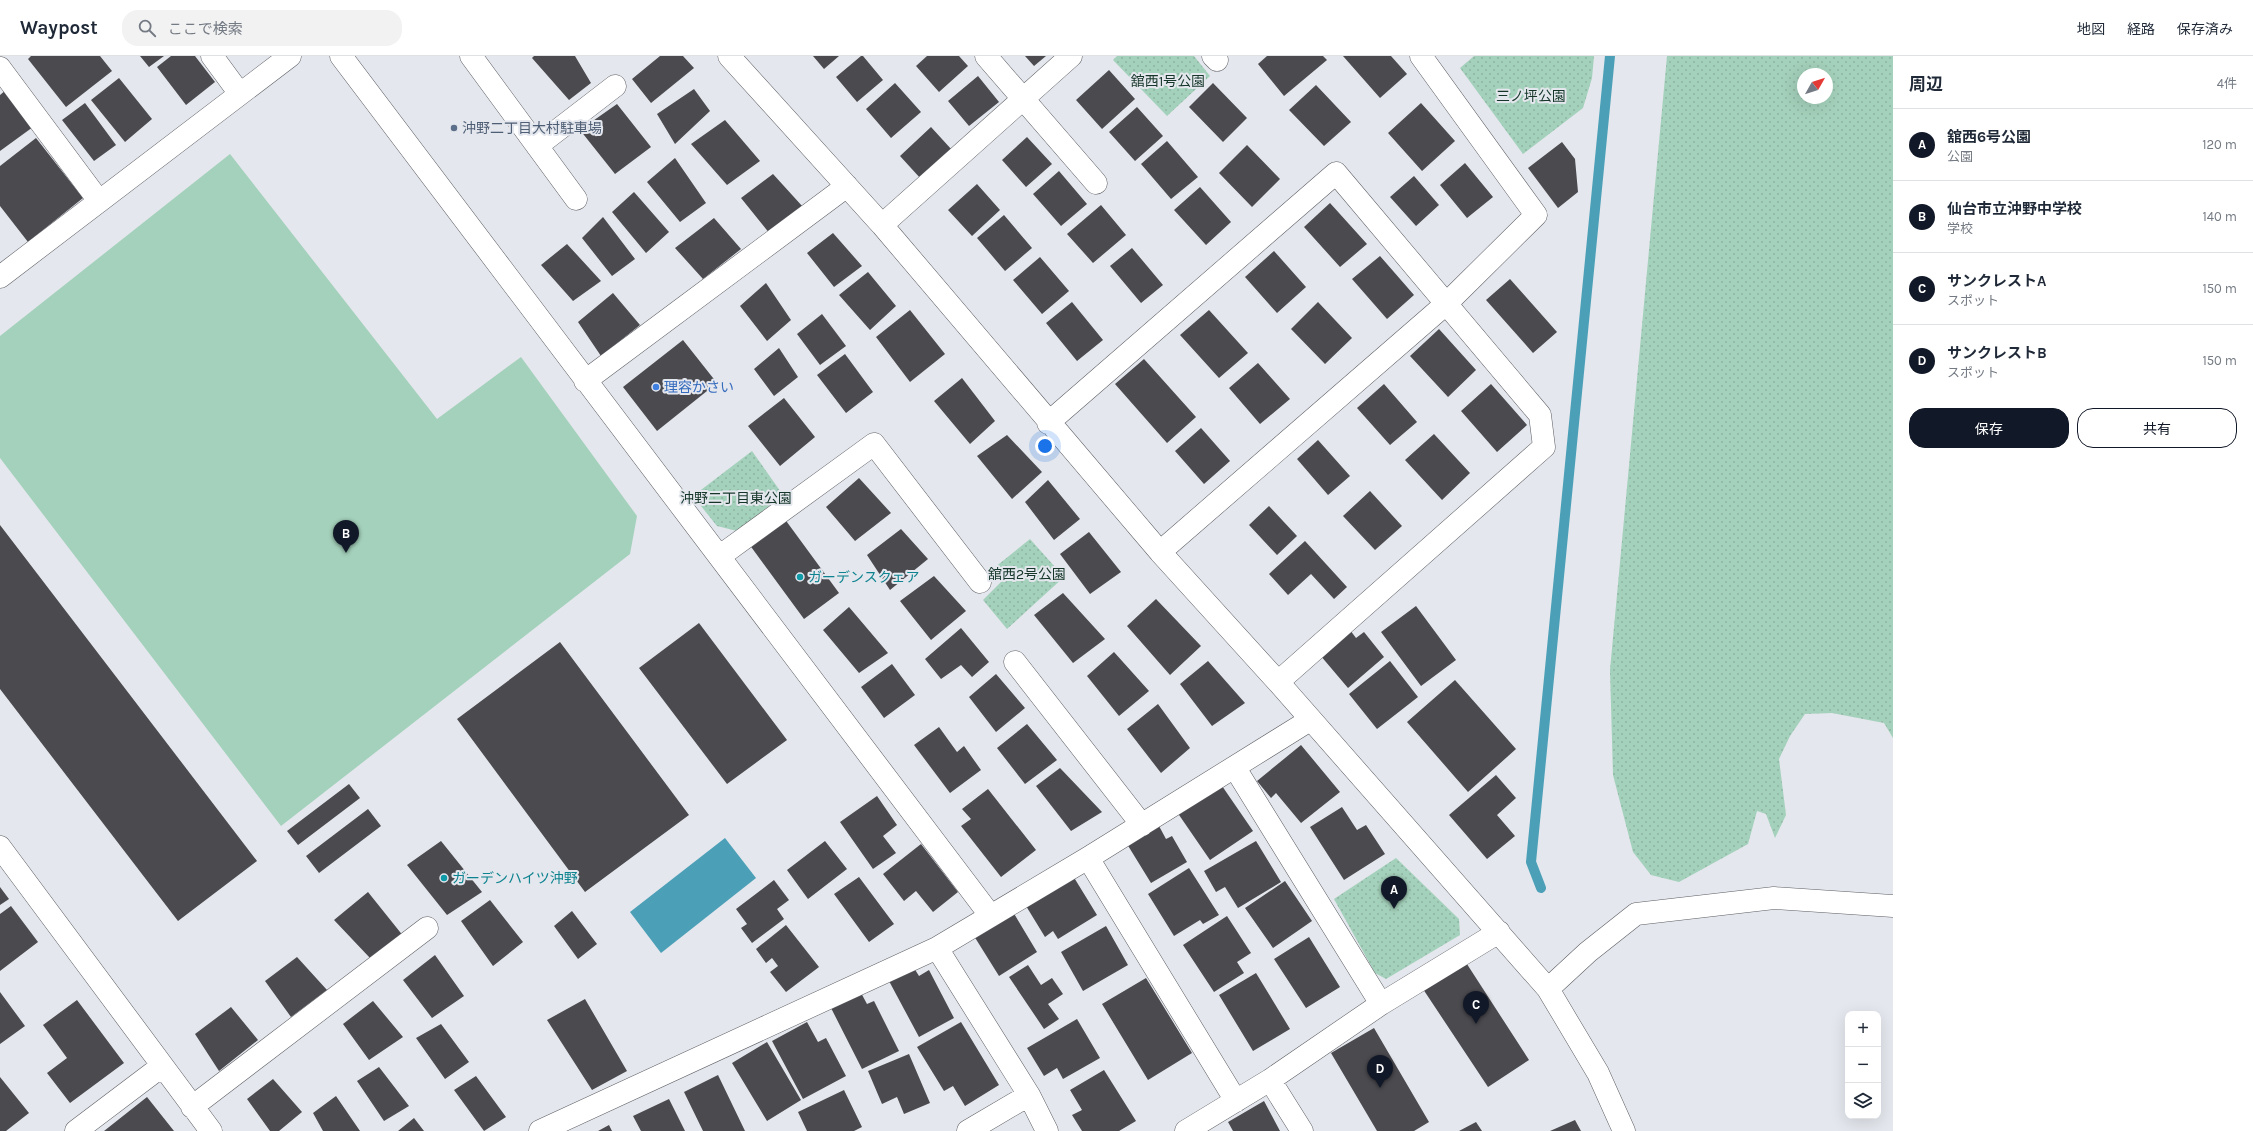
<!DOCTYPE html>
<html lang="ja">
<meta charset="utf-8">
<style>
:root{--surface:#fff;--page:#f2f2f3;--text:#1f2937;--muted:#747a83;--line:#e0e1e3;--accent:#111827}
body{margin:0;font-family:Karla,"Noto Sans JP",sans-serif;background:var(--page);color:var(--text)}
.controls{position:absolute;right:12px;bottom:12px;display:grid;overflow:hidden;border-radius:8px;box-shadow:0 4px 16px #0002}
.controls button{width:36px;height:36px;display:grid;place-items:center;padding:0;border:0;border-bottom:1px solid var(--line);background:var(--surface);color:var(--text);font:20px sans-serif}
.compass{position:absolute;left:1797px;top:12px;width:36px;height:36px;border-radius:50%;background:var(--surface);box-shadow:0 4px 16px #0002;rotate:51deg}
.you{position:absolute;left:1045px;top:390px;width:14px;height:14px;margin:-10px;border:3px solid #fff;border-radius:50%;background:#1a73e8;box-shadow:0 0 0 6px #1a73e833}
.badge{display:grid;place-items:center;width:26px;height:26px;border-radius:50%;background:var(--accent);color:#fff;font-size:13px;font-weight:700}
.pin{position:absolute;translate:-50% -33px;filter:drop-shadow(0 1px 2px #0008)}
.pin::after{content:'';position:absolute;top:21px;width:14px;height:12px;background:inherit;clip-path:polygon(0 0,100% 0,50% 100%)}
.list{margin:0;padding:0;list-style:none}
h2{display:flex;justify-content:space-between;align-items:center;height:52px;margin:0;padding:0 16px;font-size:17px}
h2 small{font-size:13px;font-weight:400;color:var(--muted)}
.list li{display:grid;grid-template-columns:26px 1fr auto;gap:12px;align-items:center;box-sizing:border-box;height:72px;padding:0 16px;border-top:1px solid var(--line)}
.list b{display:block;font-size:15px;white-space:nowrap}
.list p{margin:0;font-size:13px;white-space:nowrap;color:var(--muted)}
.list em{font-size:13px;font-style:normal;color:var(--muted)}
.actions{display:flex;gap:8px;padding:12px 16px}
.actions a{flex:1;padding:9px 0;border:1px solid var(--accent);border-radius:16px;text-align:center;font-size:14px;color:var(--accent)}
.actions .main{background:var(--accent);color:#fff}
.icon{flex:none;width:22px;height:22px;fill:none;stroke:currentColor;stroke-width:2;stroke-linecap:round;stroke-linejoin:round}
.map{position:relative;flex:none;width:1893px;height:1075px;overflow:hidden}
header{display:flex;align-items:center;gap:24px;box-sizing:border-box;height:56px;padding:0 20px;background:var(--surface);border-bottom:1px solid var(--line)}
header strong{font-size:19px}
nav{display:flex;gap:22px;margin-inline-start:auto;font-size:14px}
.search{width:280px;height:36px;background:var(--page);display:flex;align-items:center;gap:10px;box-sizing:border-box;padding:0 14px;border-radius:16px;color:var(--muted);font-size:15px}
main{display:flex}
aside{flex:1;background:var(--surface)}
.map>svg:first-child{display:block}
.grass{fill:url(#grass-dots);fill-rule:evenodd}
.pitch{fill:#a4d1bb}
.water{fill:#4ba0b7}
.lines{fill:none;stroke-linecap:round;stroke-linejoin:round}
.stream{stroke:#4ba0b7;stroke-width:10}
.building{fill:#4a4a4f}
.minor-casing{stroke:#5c5e63;stroke-width:23}
.minor{stroke:#fff;stroke-width:22}
.service-dot{fill:#5c6f8a;stroke:#e4e7ed;stroke-width:1.5}
.shop-dot{fill:#3f7fe0;stroke:#e4e7ed;stroke-width:1.5}
.culture-dot{fill:#0f9aa8;stroke:#e4e7ed;stroke-width:1.5}
.labels{text-anchor:middle;dominant-baseline:central;stroke-width:4;stroke-linejoin:round;paint-order:stroke}
.park-label{font-size:14px;fill:#153629;stroke:#e4e7ed}
.service-label{font-size:14px;fill:#4e5e75;stroke:#e4e7ed;text-anchor:start}
.shop-label{font-size:14px;fill:#366cbe;stroke:#e4e7ed;text-anchor:start}
.culture-label{font-size:14px;fill:#0d838f;stroke:#e4e7ed;text-anchor:start}
</style>
<header>
<strong>Waypost</strong>
<div class="search"><svg class="icon" aria-label="search" viewBox="0 0 24 24"><circle cx="10" cy="10" r="6"/><path d="M15 15l6 6"/></svg>ここで検索</div>
<nav><a>地図</a><a>経路</a><a>保存済み</a></nav>
</header>
<main>
<div class="map">
<svg width="1893" height="1075" viewBox="0 0 1893 1075">
<defs>
<pattern id="grass-dots" width="8" height="8" patternUnits="userSpaceOnUse"><rect width="8" height="8" fill="#a4d1bb"/><path d="M2 2h.1M6 6h.1" fill="none" stroke="#8eb4a1" stroke-width="1.8" stroke-linecap="round"/></pattern>
</defs>
<rect width="100%" height="100%" fill="#e4e7ed"/>
<path class="grass" d="M1117,0H1194L1210,20L1167,60L1113,4Z
M1474,0H1594L1592,22L1583,52L1523,98L1460,12Z
M1667,0H1893V682L1884,667L1832,657L1805,658L1790,680L1779,703L1786,759L1775,782L1766,758L1757,755L1748,788L1679,826L1651,819L1633,796L1613,719L1610,614ZM1803,18H1827V42H1803Z
M752,395L783,439L737,475L717,470L693,440Z
M1030,483L1064,521L1007,573L983,544L1002,525L994,512Z
M1396,802L1459,863L1460,879L1386,923L1375,917L1334,843Z"/>
<path class="pitch" d="M230,98L437,363L521,301L637,460L630,498L281,770L0,402V280Z"/>
<path class="water" d="M725,782L756,822L661,897L630,856Z"/>
<g class="lines">
<path class="stream" d="M1541,832L1531,806L1610,0"/>
</g>
<path class="building" d="M31,0H100L112,15L66,51L28,3Z
M140,0H164L149,11Z
M171,0H195L215,26L186,49L157,11Z
M534,0H575L591,27L569,44L532,2Z
M660,0H683L694,12L651,47L632,23Z
M813,0H839L824,13Z
M861,0H863L883,24L857,46L836,21Z
M927,0H959L968,10L939,36L916,10Z
M1025,0H1046L1034,10Z
M1267,0H1323L1327,4L1284,40L1258,8Z
M1343,0H1391L1407,18L1380,42Z
M1109,14L1135,43L1102,73L1076,44Z
M978,20L999,46L969,70L948,45Z
M119,22L152,63L125,86L91,44Z
M895,27L921,56L891,82L866,53Z
M1213,27L1247,62L1223,86L1189,51Z
M1316,29L1351,66L1324,90L1289,54Z
M694,33L710,55L675,88L657,58Z
M6,34L33,71L0,95V39Z
M85,47L116,89L94,105L62,64Z
M1421,47L1455,85L1422,115L1388,77Z
M617,48L651,91L615,118L580,74Z
M1137,51L1163,80L1135,105L1109,76Z
M725,64L760,105L727,129L691,88Z
M931,71L952,94L921,123L900,100Z
M1027,81L1052,108L1026,131L1002,104Z
M36,82L83,142L28,186L0,150V110Z
M1167,85L1198,121L1171,143L1141,108Z
M1562,86L1575,103L1578,136L1558,152L1528,112Z
M1247,89L1280,123L1252,151L1219,117Z
M675,102L706,147L680,166L647,126Z
M1465,107L1493,141L1467,162L1440,129Z
M1059,115L1087,148L1061,170L1033,138Z
M773,118L803,151L770,178L741,142Z
M1414,120L1439,149L1416,170L1390,141Z
M977,128L1000,154L972,180L948,154Z
M1200,131L1231,166L1206,189L1174,154Z
M634,136L669,176L646,197L612,156Z
M1330,147L1367,188L1340,211L1304,171Z
M1101,149L1126,179L1093,207L1067,178Z
M1004,159L1032,192L1005,215L977,182Z
M603,161L635,203L612,220L582,182Z
M714,162L741,193L703,223L675,192Z
M833,177L862,210L834,231L807,197Z
M567,188L601,225L573,245L541,209Z
M1132,192L1163,229L1141,247L1110,210Z
M1274,195L1306,231L1277,257L1245,221Z
M1380,200L1414,239L1387,263L1352,223Z
M1040,201L1069,235L1042,258L1013,224Z
M868,216L896,250L870,274L839,239Z
M1510,223L1557,276L1533,297L1486,244Z
M766,227L791,264L767,285L740,250Z
M613,237L640,269L601,300L578,266Z
M1072,246L1103,284L1077,305L1046,267Z
M1318,246L1352,282L1325,308L1291,273Z
M910,254L945,298L910,326L876,281Z
M1209,254L1248,297L1219,322L1180,279Z
M822,258L846,290L820,309L797,278Z
M1439,273L1476,314L1448,341L1410,300Z
M683,284L717,327L657,375L623,331Z
M779,292L798,321L774,340L754,313Z
M845,298L873,336L846,357L817,319Z
M1144,303L1196,361L1167,387L1115,328Z
M1258,307L1290,343L1260,368L1229,332Z
M962,322L995,365L970,388L934,345Z
M1384,328L1417,366L1390,389L1357,352Z
M1491,328L1527,369L1497,396L1461,355Z
M784,342L815,381L780,410L748,370Z
M1201,372L1230,405L1204,428L1175,395Z
M1434,378L1470,417L1442,444L1405,404Z
M1007,379L1042,416L1012,443L977,400Z
M1318,384L1350,420L1328,439L1297,403Z
M859,422L891,457L855,485L826,451Z
M1048,424L1080,463L1054,484L1025,446Z
M1370,435L1402,470L1375,494L1343,460Z
M1269,450L1297,480L1277,499L1249,469Z
M784,462L839,537L804,563L749,488Z
M0,469L257,805L178,865L0,633Z
M901,473L928,503L890,534L867,499Z
M1089,476L1121,516L1090,538L1060,498Z
M1305,485L1347,531L1334,543L1311,518L1288,539L1269,518Z
M934,520L966,555L931,584L900,545Z
M1063,537L1105,583L1073,607L1034,559Z
M1156,543L1201,590L1170,619L1127,570Z
M1416,550L1456,604L1421,630L1381,576Z
M849,551L888,597L859,617L823,574Z
M699,567L787,684L727,728L639,612Z
M961,572L989,606L972,621L961,609L941,623L925,603Z
M1350,574L1356,582L1364,576L1384,601L1348,632L1320,599Z
M560,586L689,759L585,836L457,663Z
M1114,596L1149,635L1119,660L1087,620Z
M1208,605L1245,647L1212,670L1180,628Z
M1390,605L1418,641L1377,673L1349,638Z
M892,608L915,639L884,662L861,631Z
M996,618L1025,652L996,676L969,641Z
M1455,624L1516,693L1468,736L1407,666Z
M1158,648L1190,692L1161,717L1127,673Z
M1027,668L1057,704L1025,728L997,692Z
M939,671L957,696L964,690L981,714L950,737L914,689Z
M1301,689L1340,736L1301,767L1276,737L1271,742L1257,725Z
M1060,712L1102,756L1071,775L1036,730Z
M1496,719L1516,742L1497,759L1515,780L1487,803L1449,759Z
M1220,727L1253,775L1210,804L1177,756Z
M349,728L360,742L298,789L287,775Z
M988,733L1036,794L1001,821L961,770L971,763L962,753Z
M877,740L897,769L883,780L896,797L873,813L840,766Z
M1342,751L1357,774L1366,769L1385,798L1344,824L1310,771Z
M368,753L381,770L319,817L306,800Z
M1159,770L1166,783L1172,780L1187,806L1151,827L1127,788Z
M441,785L482,836L447,859L407,809Z
M825,785L847,813L808,843L787,814Z
M1256,785L1281,826L1238,852L1225,831L1216,836L1204,815Z
M921,788L958,836L933,856L916,835L904,845L883,818Z
M1189,812L1219,859L1203,868L1200,864L1174,880L1148,838Z
M1070,815L1097,859L1058,883L1053,875L1045,881L1023,845Z
M859,821L894,868L869,886L834,838Z
M774,824L789,844L777,853L784,863L752,887L741,872L747,868L736,853Z
M1285,825L1312,865L1273,892L1245,852Z
M0,831L9,843L0,849Z
M368,836L404,881L370,902L334,864Z
M490,844L523,886L493,910L461,865Z
M11,850L38,886L0,915V858Z
M572,855L597,888L578,903L554,870Z
M1013,856L1037,896L999,920L974,880Z
M1227,860L1251,897L1237,906L1244,917L1214,936L1183,889Z
M786,869L819,911L786,936L770,916L778,910L772,902L766,907L756,893Z
M1106,870L1128,909L1083,935L1061,896Z
M1309,881L1340,931L1306,952L1274,903Z
M435,899L464,940L432,962L403,924Z
M297,901L327,934L291,961L265,925Z
M1465,905L1529,1004L1488,1031L1423,933Z
M1028,909L1041,929L1052,922L1063,938L1048,948L1059,963L1044,973L1009,921Z
M914,912L919,920L929,914L954,962L919,981L889,925Z
M1256,917L1290,973L1253,995L1219,939Z
M1146,922L1192,997L1148,1024L1102,948Z
M860,935L867,948L874,945L899,995L862,1013L830,950Z
M0,936L25,970L0,988Z
M585,943L627,1015L592,1034L547,964Z
M77,944L124,1007L70,1047L47,1017L67,1002L43,969Z
M373,945L403,981L369,1004L343,968Z
M231,951L258,984L219,1015L195,978Z
M1077,963L1100,1002L1063,1023L1057,1012L1044,1020L1027,992Z
M807,966L818,986L826,982L846,1020L803,1043L772,985Z
M961,966L999,1029L965,1050L953,1030L944,1035L917,991Z
M441,968L469,1006L445,1023L416,982Z
M1374,972L1429,1066L1414,1075H1377L1331,997Z
M767,986L801,1044L767,1065L732,1007Z
M909,998L930,1047L904,1058L897,1041L882,1048L868,1015Z
M379,1011L409,1050L384,1065L357,1025Z
M1104,1014L1136,1065L1119,1075H1082L1072,1059L1082,1054L1070,1034Z
M718,1019L745,1075H703L684,1036Z
M476,1020L506,1061L484,1075L454,1034Z
M0,1021L29,1057L6,1075H0Z
M273,1023L302,1056L279,1075H270L247,1043Z
M844,1034L862,1071L854,1075H807L798,1056Z
M336,1040L360,1075H323L313,1057Z
M147,1041L174,1075H104Z
M669,1043L685,1075H641L633,1060Z
M1264,1045L1280,1075H1233L1228,1066Z
M414,1062L424,1075H398Z
M1575,1064L1581,1075H1550Z
M1476,1066L1482,1075H1459Z
M609,1069L612,1075H598Z"/>
<g class="lines">
<defs>
<path id="minor" d="M212,0L240,38
M341,0L990,859
M471,0L576,143
M729,0L882,169L1160,496L1278,626L1548,933L1598,1017L1624,1075
M986,0L1096,127
M1213,0L1217,4
M0,12L99,145
M537,90L615,30
M882,169L1071,0
M0,221L290,0
M585,325L847,130
M1048,367L1336,117L1540,359L1544,391L1278,626
M1160,496L1447,247L1536,159L1421,0
M720,500L874,388L980,526
M1015,606L1142,769
M1235,712L1381,948
M0,791L211,1075
M1088,802L1236,1045
M937,892L1029,1039L1047,1075
M1548,933L1588,896L1636,858L1774,842L1893,850
M1270,1024L1302,1075
M192,1051L427,872
M76,1075L162,1010
M540,1075L937,892L1088,802L1310,664
M968,1075L1029,1039
M1186,1075L1270,1024L1381,948L1499,876"/>
</defs>
<use href="#minor" class="minor-casing"/>
<use href="#minor" class="minor"/>
</g>
<circle class="service-dot" cx="454" cy="72" r="4"/>
<circle class="shop-dot" cx="656" cy="331" r="4"/>
<g class="culture-dot">
<circle cx="800" cy="521" r="4"/>
<circle cx="444" cy="822" r="4"/>
</g>
<g class="labels">
<g class="park-label">
<text x="1168" y="25">舘西1号公園</text>
<text x="1531" y="40">三ノ坪公園</text>
<text x="736" y="442">沖野二丁目東公園</text>
<text x="1027" y="518">舘西2号公園</text>
</g>
<g class="service-label">
<text x="462" y="72">沖野二丁目大村駐車場</text>
</g>
<g class="shop-label">
<text x="664" y="331">理容かさい</text>
</g>
<g class="culture-label">
<text x="808" y="521">ガーデンスクェア</text>
<text x="452" y="822">ガーデンハイツ沖野</text>
</g>
</g>
</svg>
<div class="controls">
<button>+</button>
<button>−</button>
<button><svg class="icon" aria-label="layers" viewBox="0 0 24 24"><path d="M12 4l9 5-9 5-9-5zM3 14l9 5 9-5"/></svg></button>
</div>
<svg class="compass" viewBox="-18 -18 36 36"><path d="M0-13l5 13h-10z" fill="#e53935"/><path d="M0 13l5-13h-10z" fill="#747a83"/></svg>
<div class="you"></div>
<div class="pin badge" style="left:1394px;top:853px">A</div>
<div class="pin badge" style="left:346px;top:497px">B</div>
<div class="pin badge" style="left:1476px;top:968px">C</div>
<div class="pin badge" style="left:1380px;top:1032px">D</div>
</div>
<aside>
<h2>周辺<small>4件</small></h2>
<ul class="list">
<li><span class="badge">A</span><div><b>舘西6号公園</b><p>公園</p></div><em>120 m</em></li>
<li><span class="badge">B</span><div><b>仙台市立沖野中学校</b><p>学校</p></div><em>140 m</em></li>
<li><span class="badge">C</span><div><b>サンクレストA</b><p>スポット</p></div><em>150 m</em></li>
<li><span class="badge">D</span><div><b>サンクレストB</b><p>スポット</p></div><em>150 m</em></li>
</ul>
<div class="actions"><a class="main">保存</a><a>共有</a></div>
</aside>
</main>
